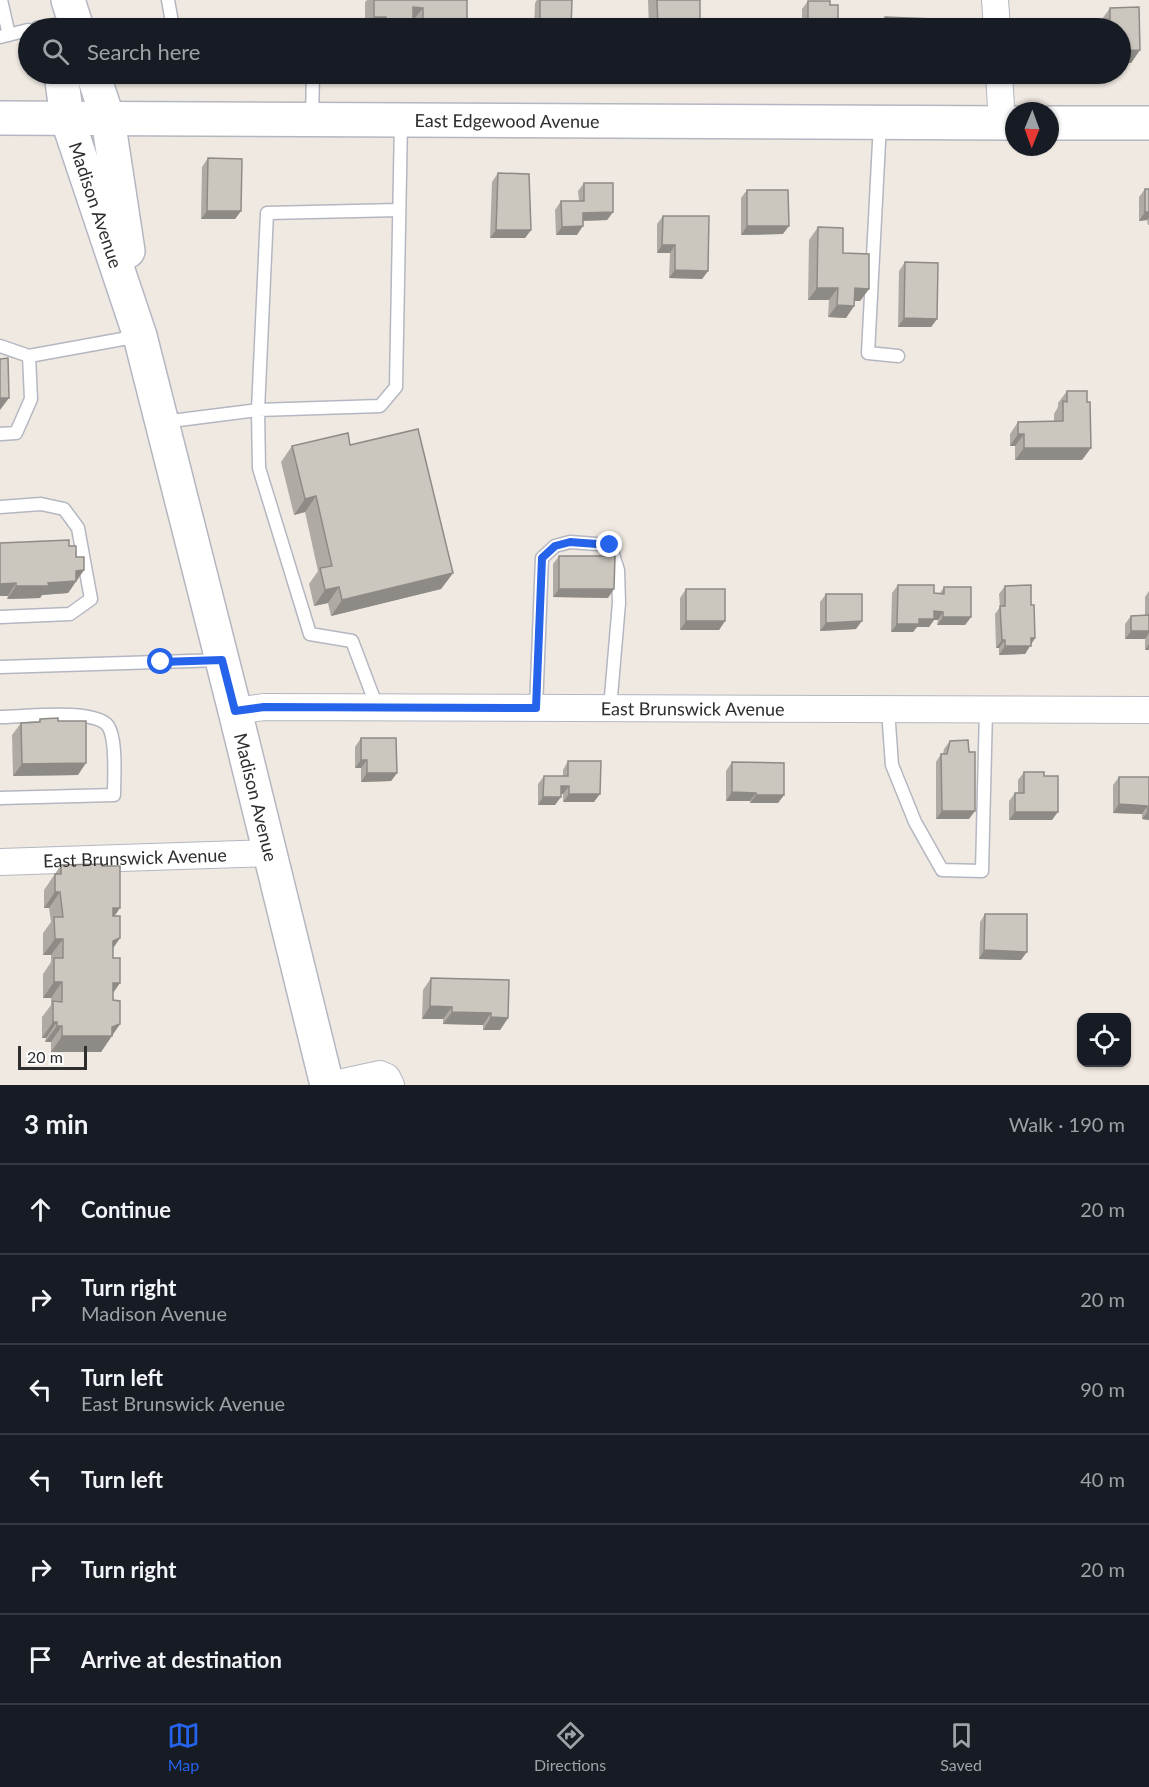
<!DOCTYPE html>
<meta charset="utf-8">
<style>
:root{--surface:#171b24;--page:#20242c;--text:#f1f3f6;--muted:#9ea1a6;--line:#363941;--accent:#2563eb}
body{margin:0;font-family:Lato,sans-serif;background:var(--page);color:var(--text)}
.controls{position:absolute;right:18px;bottom:18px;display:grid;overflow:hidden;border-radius:12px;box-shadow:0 2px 4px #0004}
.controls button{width:54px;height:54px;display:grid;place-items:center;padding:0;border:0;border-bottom:2px solid var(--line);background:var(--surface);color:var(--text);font:30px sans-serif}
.compass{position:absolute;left:1005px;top:102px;width:54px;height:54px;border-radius:50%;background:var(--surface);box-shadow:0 2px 4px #0004;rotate:181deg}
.scale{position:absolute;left:18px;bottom:15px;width:69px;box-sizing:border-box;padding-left:6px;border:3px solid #2e2e2e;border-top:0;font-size:16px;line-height:21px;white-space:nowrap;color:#2e2e2e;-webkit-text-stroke:4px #fff;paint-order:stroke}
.stop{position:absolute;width:18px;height:18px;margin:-14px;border:4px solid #2563eb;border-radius:50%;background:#fff}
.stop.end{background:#2563eb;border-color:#fff;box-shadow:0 2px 6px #0008}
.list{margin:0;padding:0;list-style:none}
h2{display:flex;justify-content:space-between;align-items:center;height:78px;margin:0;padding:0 24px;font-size:26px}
h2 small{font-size:20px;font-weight:400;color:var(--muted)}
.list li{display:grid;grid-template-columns:39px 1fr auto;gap:18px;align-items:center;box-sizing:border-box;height:90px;padding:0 24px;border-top:2px solid var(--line)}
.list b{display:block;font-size:22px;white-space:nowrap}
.list p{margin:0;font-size:20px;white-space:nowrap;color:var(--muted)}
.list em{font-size:20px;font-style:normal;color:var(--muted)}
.icon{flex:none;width:33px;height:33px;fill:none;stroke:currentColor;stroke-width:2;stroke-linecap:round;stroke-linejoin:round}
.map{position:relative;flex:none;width:1149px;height:1085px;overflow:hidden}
.search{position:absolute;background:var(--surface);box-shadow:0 2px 4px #0004;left:18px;right:18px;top:18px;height:66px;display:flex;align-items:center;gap:15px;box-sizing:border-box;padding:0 21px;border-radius:33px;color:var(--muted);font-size:22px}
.sheet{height:618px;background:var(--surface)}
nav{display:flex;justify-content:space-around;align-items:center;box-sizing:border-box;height:84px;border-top:2px solid var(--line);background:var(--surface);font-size:16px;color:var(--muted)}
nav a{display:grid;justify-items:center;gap:3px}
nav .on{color:var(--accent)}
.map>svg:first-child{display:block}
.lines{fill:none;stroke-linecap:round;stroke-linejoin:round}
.service-casing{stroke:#b4b7c1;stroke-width:15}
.minor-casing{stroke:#b4b7c1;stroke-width:28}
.secondary-casing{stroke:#b4b7c1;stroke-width:36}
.service{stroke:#fff;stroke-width:12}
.minor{stroke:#fff;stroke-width:26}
.secondary{stroke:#fff;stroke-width:33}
.wall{fill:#afaba4}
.shaded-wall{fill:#8e8b86}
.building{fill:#cbc7bf;stroke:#8e8b86;stroke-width:1.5}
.route{stroke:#2563eb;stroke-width:8}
.labels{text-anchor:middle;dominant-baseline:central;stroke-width:4.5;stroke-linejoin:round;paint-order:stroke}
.street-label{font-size:18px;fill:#2e2e2e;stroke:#fff}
</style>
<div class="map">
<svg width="1149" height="1085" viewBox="0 0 1149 1085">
<rect width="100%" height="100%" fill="#efe9e1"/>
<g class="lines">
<defs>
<path id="service" d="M1,0L9,35
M168,0L173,28
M37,28L55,25
M0,37L28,30
M312,117L313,74
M880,123L868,353L898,356
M0,346L29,356
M163,422L258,410L267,213L399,210
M0,434L16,433L31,399L29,356L139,336
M0,507L41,504L64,509L78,528L91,599L70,614L0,617
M0,667L221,660
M377,707L352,641L310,634L259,468L258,410L380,406L396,387L401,121
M536,708L542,558L555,546L570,542L610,545L618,570L619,603L610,708
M888,710L892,765L915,822L942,870L982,871L986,710
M0,717C22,717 95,708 108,726C117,739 114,778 114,795L0,798"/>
<g id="minor">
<path d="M995,0L997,28"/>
<path d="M999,74L1002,123"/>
<path id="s1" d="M235,711L264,707L1149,710"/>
<path id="s2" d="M0,862L270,853"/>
<path d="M330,1085L380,1074L387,1077L391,1085"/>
</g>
<g id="secondary">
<path d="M68,0L77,28"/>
<path id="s3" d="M61,74L67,118L140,336L235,711L327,1085"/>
<path d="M93,74L108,119L128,251"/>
<path id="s4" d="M0,118L1014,123"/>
<path d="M1050,123H1149"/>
</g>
</defs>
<use href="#service" class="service-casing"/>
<use href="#minor" class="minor-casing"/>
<use href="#secondary" class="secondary-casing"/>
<use href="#service" class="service"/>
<use href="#minor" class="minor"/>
<use href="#secondary" class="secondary"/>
</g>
<path class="wall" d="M367,0H467L461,28H415V20H413L407,28H365V2Z
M537,0H572L571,28H534L535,3Z
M648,0H700V28H649Z
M808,1L830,5L838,28H802V9Z
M1110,8L1140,50L1131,63H1120V28H1071L1074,25H1080L1083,19H1102Z
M885,17L958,28H877Z
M208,158L241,211L235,219H201L202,167Z
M498,173L531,230L525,238H490L492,182Z
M584,183L613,212L607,220L583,221L577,235H556L555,210L561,201H579L578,191Z
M1145,189H1149V225H1148L1147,220L1139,221V197Z
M747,190L783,234L741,235V198Z
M663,216L708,271L702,279L669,278L670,253H657V224Z
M818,227L869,289L860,301H854V306L846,318L828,317L829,300H808L809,240Z
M905,262L937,319L931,327H898L899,271Z
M1067,391L1082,460H1015V446H1010V434L1018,422L1054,421V414L1058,407V403Z
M350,445L453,573L441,589L331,616L328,603L314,606L309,584L318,571L305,512L294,515L281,462L292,446Z
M0,543L76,557L84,570L68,593L42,595L40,598L7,599L8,596H0Z
M559,556L608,598L553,597V564Z
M898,585L934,593H940L944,587L971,617L965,625H937L938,620H934L929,627H917L913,632H891L892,593Z
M1005,586L1031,605L1035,638L1025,654L999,655V648H996L995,614L1000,607L999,594Z
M686,589L725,621L719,630H680V598Z
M1149,591V650H1145V639H1125V624L1131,616L1145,615V597Z
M826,594L856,629L820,631V602Z
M40,719L58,721L78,775L13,776L12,735L21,723L38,722Z
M361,738L397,773L391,781L361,782V768H355V747Z
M950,741L969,752V819H936V762L941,754H943L944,749Z
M568,761L594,802H563V794H561L555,805H538V784L544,776H563V770Z
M732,762L784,795L778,803H750V801H726V771Z
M1024,772L1044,776L1052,820H1009V801L1015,793H1018V780Z
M1119,777H1149V820L1142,819V814L1113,813V785Z
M61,865L114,916L120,938L113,948V1000L120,1024L101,1052H51V1042H45L46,1038H42V1017L51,1005V998H43V974L51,962V955H43V933L51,922L49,908H44V890Z
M985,914L1021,960L979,959L980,922Z
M431,978L508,1018L500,1030H483V1025L443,1024V1019H422L423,990Z"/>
<path class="shaded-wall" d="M413,7L423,8L407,28H380L386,20Z
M374,17H386L378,28H366Z
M467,19L461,28H417L423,20Z
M1140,50L1131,63H1120V51Z
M207,211H241L235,219H201Z
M613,212L607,220L577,221L583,213Z
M1145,212H1149V218L1147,220L1139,221Z
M583,226L577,235H556L562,227Z
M747,226H789L783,234L741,235Z
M496,230H531L525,238H490Z
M662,245H675L670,253H657Z
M675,270L708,271L702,279L669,278Z
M817,288H838L829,300H808Z
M855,288L869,289L860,301H846Z
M837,305L854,306L846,318L828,317Z
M904,318L937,319L931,327H898Z
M0,398H9L0,410Z
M1018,434H1024L1015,446H1010Z
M1024,448H1091L1082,460H1015Z
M316,496L305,512L294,515L305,499Z
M84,570L68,593L42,595L40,598L7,599L16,586L76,571Z
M453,573L441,589L331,616L342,600Z
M16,583L8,596H0V584Z
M339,587L328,603L314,606L325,590Z
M559,589H614L608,598L553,597Z
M934,611L943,612L938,620H934L929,627H917L913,632H891L897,624Z
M943,617H971L965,625H937Z
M686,621H725L719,630H680Z
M862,621L856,629L820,631L826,623Z
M1131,631H1149V633L1145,639H1125Z
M1031,638H1035L1025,654L999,655L1005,646Z
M1002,640H1005L999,648H996Z
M1149,644V650H1145Z
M361,760H367L361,768H355Z
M86,763L78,775L13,776L22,764Z
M367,773H397L391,781L361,782Z
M561,786H569L563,794H556Z
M732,792L756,793L750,801H726Z
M569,794H600L594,802H563Z
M756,795H784L778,803H750Z
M543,797H561L555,805H538Z
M1119,804L1147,806L1142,814L1113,813Z
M942,811H975L969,819H936Z
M1148,811H1149V820L1142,819Z
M1015,812H1058L1052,820H1009Z
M55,892H60L49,908H44Z
M113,908H120L109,924Z
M120,938L109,954L113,941Z
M55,939H63L51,955H43Z
M984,950L1027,952L1021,960L979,959Z
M54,982H62L51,998H43Z
M113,983H120L109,999Z
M430,1006L452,1007L443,1019H422Z
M452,1012L491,1013L483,1025L443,1024Z
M491,1017L508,1018L500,1030H483Z
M53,1022H57L46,1038H42Z
M120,1024L101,1052H51L62,1036Z
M57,1026H62L51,1042H45Z"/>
<path class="building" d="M374,0H467V19L423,20V8L413,7V20H386V17H374Z
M540,0H572L571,28H540Z
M657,0H700V28H658Z
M808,1H830V5H838V28H808Z
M1139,7L1140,50L1120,51V28H1074V25L1084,24L1083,19H1110V8Z
M885,17L958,20V28H884Z
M208,158L242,159L241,211H207Z
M498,173L529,174L531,230H496Z
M584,183H613V212L583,213V226L562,227L561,201H584Z
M1145,189H1149V212H1145Z
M747,190H788L789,226H747Z
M663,216H709L708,271L675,270V245H662Z
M818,227L843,228V253L869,254V289L855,288L854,306L837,305L838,288H817Z
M905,262L938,263L937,319L904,318Z
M8,358L9,398H0V359Z
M1067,391H1087V402H1090L1091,448H1024V434H1018V422L1063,421V401L1067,402Z
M418,429L453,573L342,600L339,587L325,590L320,568L332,566L316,496L305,499L292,446L348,433L350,445Z
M69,540V546H76V557H84V570L76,571V581L48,583L49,586H16V583L0,584V543Z
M559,556H615L614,589H559Z
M898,585H934V593L944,594V587H971V617H943V612L934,611V619H919V624H897Z
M1031,585V605H1034L1035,638H1031V646H1005V640H1002L1000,606H1005V586Z
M686,589H725V621H686Z
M826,594H862V621L826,623Z
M1149,615V631H1131V616Z
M58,718V721H86V763L22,764L21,723L40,722V719Z
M361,738H396L397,773H367V760H361Z
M968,740L969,752H975V811H942L941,754H947L950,741Z
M568,761H601L600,794H569V786H561V797H543L544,776H568Z
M732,762L784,763V795H756V793L732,792Z
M1024,772H1044V776H1058V812H1015V793H1024Z
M1119,777H1149V811H1148L1147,806L1119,804Z
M102,864V866H120V908H113V916H120V938L113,941V958H120V983H113V1000L120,1001V1024L112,1027V1036H62V1026H57V1022H53V1001L62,1002V982H54V958H63V939H55L54,917H63L60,892H55V874H61V865Z
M985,914H1027V952L984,950Z
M431,978L509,980L508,1018L491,1017V1013L452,1012V1007L430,1006Z"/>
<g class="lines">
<path class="route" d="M161,662L222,660L235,711L264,707L536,708L542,558L555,546L570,542L610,545"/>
</g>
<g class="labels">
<g class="street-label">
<text stroke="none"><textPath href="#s4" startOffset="507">East Edgewood Avenue</textPath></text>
<text stroke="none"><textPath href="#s3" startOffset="136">Madison Avenue</textPath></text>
<text stroke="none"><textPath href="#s1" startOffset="458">East Brunswick Avenue</textPath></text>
<text stroke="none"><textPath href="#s3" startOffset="750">Madison Avenue</textPath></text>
<text stroke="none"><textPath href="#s2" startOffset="135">East Brunswick Avenue</textPath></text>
</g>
</g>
</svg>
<div class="controls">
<button><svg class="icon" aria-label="locate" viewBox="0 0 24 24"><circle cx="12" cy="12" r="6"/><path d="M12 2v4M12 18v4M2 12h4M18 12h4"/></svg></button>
</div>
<svg class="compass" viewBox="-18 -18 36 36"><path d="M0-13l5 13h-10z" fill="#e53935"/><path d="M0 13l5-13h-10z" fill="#9ea1a6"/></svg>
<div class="scale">20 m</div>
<div class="stop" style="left:161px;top:662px"></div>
<div class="stop end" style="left:610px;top:545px"></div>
<div class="search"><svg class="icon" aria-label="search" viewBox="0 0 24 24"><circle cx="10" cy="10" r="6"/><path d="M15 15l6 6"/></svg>Search here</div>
</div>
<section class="sheet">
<h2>3 min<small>Walk · 190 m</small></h2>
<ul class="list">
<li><svg class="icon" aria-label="ahead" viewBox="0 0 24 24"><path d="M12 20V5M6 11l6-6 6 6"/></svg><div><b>Continue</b></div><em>20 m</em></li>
<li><svg class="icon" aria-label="right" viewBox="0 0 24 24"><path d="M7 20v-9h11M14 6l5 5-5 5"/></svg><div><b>Turn right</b><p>Madison Avenue</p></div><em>20 m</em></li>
<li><svg class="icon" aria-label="left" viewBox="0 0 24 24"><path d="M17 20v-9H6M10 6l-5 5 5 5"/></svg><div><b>Turn left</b><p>East Brunswick Avenue</p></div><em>90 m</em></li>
<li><svg class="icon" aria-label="left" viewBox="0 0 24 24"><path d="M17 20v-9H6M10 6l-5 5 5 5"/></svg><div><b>Turn left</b></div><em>40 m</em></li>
<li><svg class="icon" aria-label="right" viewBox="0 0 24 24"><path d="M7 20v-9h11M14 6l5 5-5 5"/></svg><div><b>Turn right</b></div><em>20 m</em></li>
<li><svg class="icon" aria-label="arrive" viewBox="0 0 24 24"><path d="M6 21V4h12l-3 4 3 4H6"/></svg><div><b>Arrive at destination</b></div></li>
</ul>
</section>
<nav>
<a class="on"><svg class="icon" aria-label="map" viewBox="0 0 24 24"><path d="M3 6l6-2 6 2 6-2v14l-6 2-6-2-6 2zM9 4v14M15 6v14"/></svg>Map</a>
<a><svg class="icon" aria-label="directions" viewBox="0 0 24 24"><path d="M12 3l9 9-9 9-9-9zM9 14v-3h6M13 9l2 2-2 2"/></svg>Directions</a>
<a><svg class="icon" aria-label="saved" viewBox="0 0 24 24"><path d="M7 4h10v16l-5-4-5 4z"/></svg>Saved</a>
</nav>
